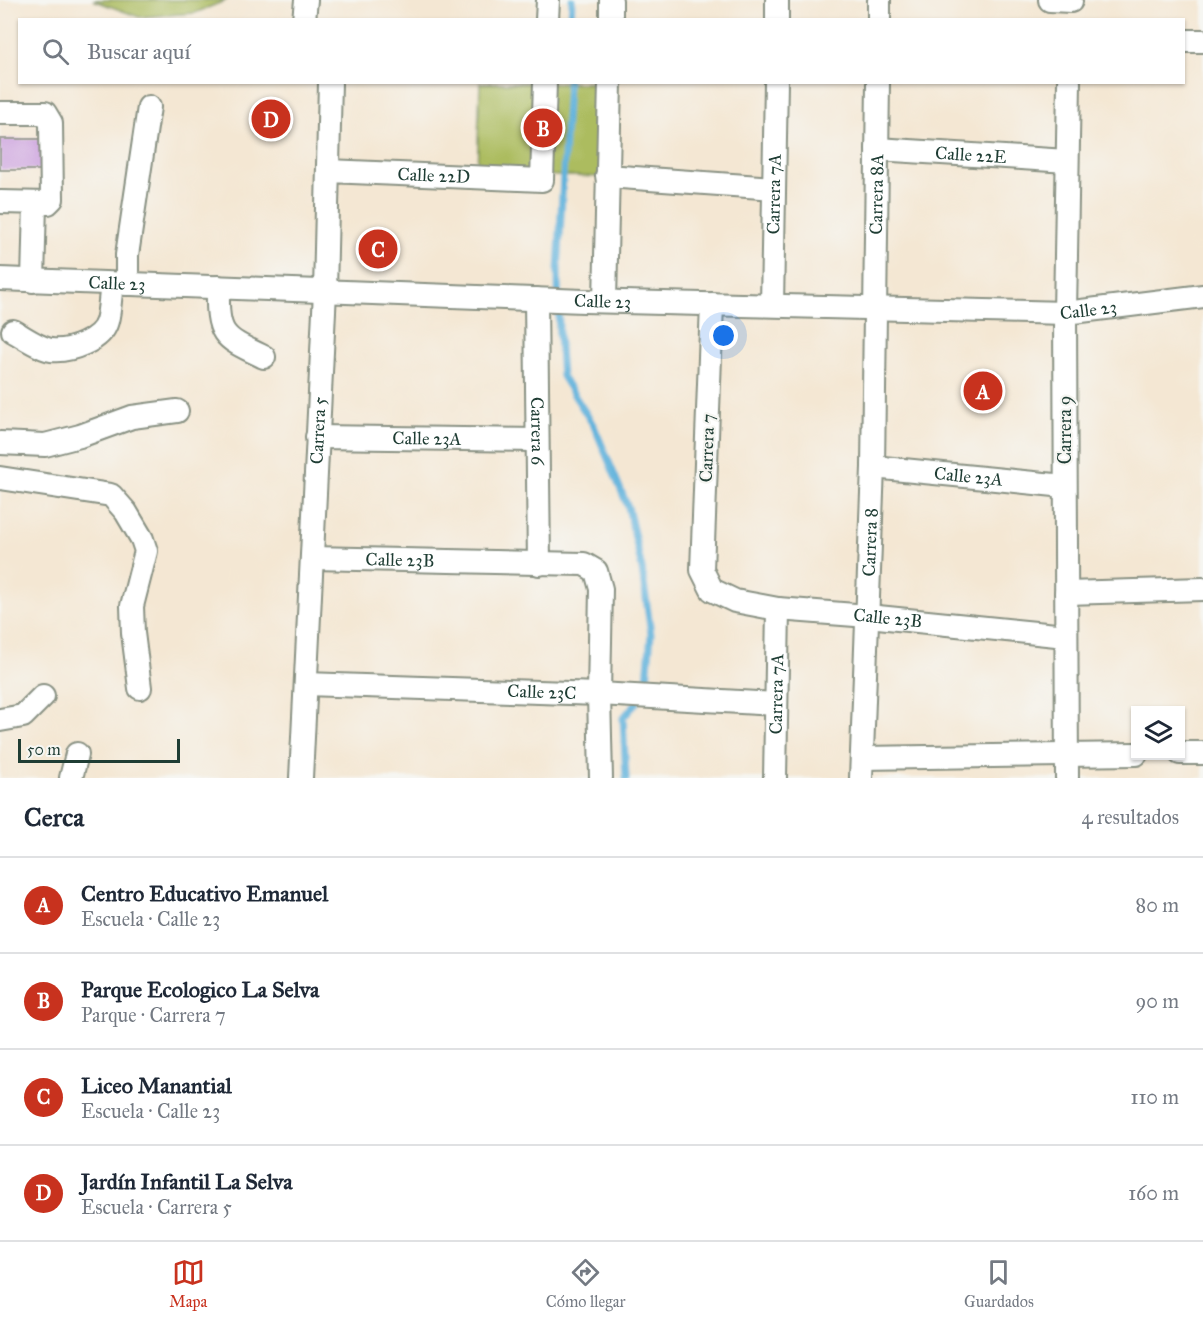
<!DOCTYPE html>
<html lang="es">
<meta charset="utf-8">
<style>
:root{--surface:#fff;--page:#f2f2f3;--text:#1f2937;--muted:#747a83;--line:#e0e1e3;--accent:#c8321e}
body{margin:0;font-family:"IM FELL Great Primer",serif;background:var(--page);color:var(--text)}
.controls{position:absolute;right:18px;bottom:18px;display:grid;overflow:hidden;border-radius:0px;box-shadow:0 2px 4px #0004}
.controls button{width:54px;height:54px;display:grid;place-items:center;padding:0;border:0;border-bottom:2px solid var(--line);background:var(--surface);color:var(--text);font:30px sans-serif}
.scale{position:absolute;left:18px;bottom:15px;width:162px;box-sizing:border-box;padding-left:6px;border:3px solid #1f3d34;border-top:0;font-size:16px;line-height:21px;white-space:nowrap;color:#1f3d34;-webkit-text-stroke:4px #f6f6f2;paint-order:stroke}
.you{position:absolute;left:724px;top:336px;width:21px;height:21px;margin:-15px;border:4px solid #fff;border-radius:50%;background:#1a73e8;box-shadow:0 0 0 9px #1a73e833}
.badge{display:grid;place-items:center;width:39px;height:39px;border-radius:50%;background:var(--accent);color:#fff;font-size:20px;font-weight:700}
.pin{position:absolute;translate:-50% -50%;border:3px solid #fff;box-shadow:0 2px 6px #0006}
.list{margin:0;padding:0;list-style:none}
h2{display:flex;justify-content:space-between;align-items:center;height:78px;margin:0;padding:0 24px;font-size:26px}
h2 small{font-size:20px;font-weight:400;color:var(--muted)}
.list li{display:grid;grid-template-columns:39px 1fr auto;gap:18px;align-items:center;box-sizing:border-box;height:96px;padding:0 24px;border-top:2px solid var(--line)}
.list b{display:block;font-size:22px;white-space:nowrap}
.list p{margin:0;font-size:20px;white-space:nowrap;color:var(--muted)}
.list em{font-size:20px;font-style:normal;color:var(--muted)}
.icon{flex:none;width:33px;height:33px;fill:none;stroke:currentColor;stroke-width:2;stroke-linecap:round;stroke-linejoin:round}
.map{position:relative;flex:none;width:1203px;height:778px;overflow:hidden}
.search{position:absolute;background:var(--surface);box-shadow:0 2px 4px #0004;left:18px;right:18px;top:18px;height:66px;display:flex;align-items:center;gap:15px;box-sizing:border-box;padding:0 21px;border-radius:0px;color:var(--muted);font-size:22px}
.sheet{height:462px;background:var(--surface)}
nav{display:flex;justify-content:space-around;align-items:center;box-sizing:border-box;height:84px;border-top:2px solid var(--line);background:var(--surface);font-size:16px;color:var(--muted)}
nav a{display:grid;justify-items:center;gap:3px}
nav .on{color:var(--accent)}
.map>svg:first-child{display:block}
.green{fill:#acbc5f;stroke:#667c4a;stroke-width:1.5}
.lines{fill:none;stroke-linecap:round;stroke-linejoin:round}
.stream{stroke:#60b2dc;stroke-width:7}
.building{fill:#c797dc}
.minor-casing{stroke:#8a9284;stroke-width:26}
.minor{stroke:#fff;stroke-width:22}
.labels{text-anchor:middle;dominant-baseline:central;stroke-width:4.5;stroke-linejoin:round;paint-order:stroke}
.street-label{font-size:18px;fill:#1f3d34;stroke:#f6f6f2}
</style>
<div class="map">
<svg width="1203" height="778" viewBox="0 0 1203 778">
<rect width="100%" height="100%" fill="#f6f6f2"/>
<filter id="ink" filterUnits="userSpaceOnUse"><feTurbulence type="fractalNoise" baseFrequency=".0167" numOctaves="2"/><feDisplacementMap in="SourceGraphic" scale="12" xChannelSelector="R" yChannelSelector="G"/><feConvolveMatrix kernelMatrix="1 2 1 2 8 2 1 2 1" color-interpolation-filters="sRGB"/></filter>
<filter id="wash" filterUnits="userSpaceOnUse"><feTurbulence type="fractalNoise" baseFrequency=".008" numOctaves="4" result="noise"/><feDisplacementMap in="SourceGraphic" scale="24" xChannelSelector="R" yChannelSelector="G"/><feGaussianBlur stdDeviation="1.35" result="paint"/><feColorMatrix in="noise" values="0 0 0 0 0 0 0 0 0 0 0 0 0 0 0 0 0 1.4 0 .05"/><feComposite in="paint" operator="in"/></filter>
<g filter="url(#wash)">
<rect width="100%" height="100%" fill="#f4e7d3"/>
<path class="green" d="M93,0H227L195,13L139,17Z
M480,83H609L605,177L477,174Z"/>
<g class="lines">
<path class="stream" d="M571,20L572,0
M568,82L558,272L559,334L562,376L594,426L628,507L642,569L651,634L647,680L636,703L623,718L626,778"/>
</g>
<g id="blocks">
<path class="building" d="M0,139H42V170H0Z"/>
</g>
</g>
<g filter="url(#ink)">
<use href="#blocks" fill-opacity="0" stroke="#8a9284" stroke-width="1.5"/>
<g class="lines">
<defs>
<g id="minor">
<path d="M1050,0L1071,1"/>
<path d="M304,20L306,0"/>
<path d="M547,20L548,0"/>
<path d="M611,20V0"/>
<path d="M777,20V0"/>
<path d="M879,20V0"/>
<path d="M1184,41H1203"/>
<path d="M0,113H45L51,123L52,199L48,203L0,202"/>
<path id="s1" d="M877,149L1067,161"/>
<path id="s2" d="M328,171L542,180L545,82"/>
<path d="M607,176L774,188"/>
<path id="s3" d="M0,279L584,301L1065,313L1203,296"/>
<path d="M33,281L35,203"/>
<path d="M127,284V255L149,107"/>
<path d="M218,287C217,336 222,337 264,357"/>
<path id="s4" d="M536,299L539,564"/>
<path d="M605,301L610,82"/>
<path id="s5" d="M712,304L702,570L712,590L735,601L778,609L868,616L1066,636"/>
<path id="s6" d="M772,305L776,82"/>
<path d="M13,331C24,337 39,348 51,350C69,352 102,341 107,321C110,310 110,296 112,284"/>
<path id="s7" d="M317,437L537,440"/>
<path d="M0,443L45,445L80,436L132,417L177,411"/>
<path id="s8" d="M873,467L1065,486"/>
<path d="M0,478L111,495L126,512L142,539L146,551L132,606L133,633L140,688"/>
<path id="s9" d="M312,558L584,564L596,571L601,589L599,694L601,778"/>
<path d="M1066,593L1203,589"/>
<path id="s10" d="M306,684L599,694L776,704"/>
<path d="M0,720L23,716L43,696"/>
<path d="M1180,753H1203"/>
<path d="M862,758L1136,754"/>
<path d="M71,778L77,754"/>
<path id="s11" d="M301,778L325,291L330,82"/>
<path id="s12" d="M775,778L778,609"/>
<path id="s13" d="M861,778L873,467L878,82"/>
<path d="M1067,778L1065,313L1069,82"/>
</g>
</defs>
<use href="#minor" class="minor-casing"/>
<use href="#minor" class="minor"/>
</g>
</g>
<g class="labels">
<g class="street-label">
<text stroke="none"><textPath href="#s1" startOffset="94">Calle 22E</textPath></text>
<text stroke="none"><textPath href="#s2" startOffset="106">Calle 22D</textPath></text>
<text stroke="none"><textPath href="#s6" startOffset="111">Carrera 7A</textPath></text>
<text stroke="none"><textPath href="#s13" startOffset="584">Carrera 8A</textPath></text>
<text stroke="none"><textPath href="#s3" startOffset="117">Calle 23</textPath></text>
<text stroke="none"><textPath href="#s3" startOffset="603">Calle 23</textPath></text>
<text stroke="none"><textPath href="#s3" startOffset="1089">Calle 23</textPath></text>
<text stroke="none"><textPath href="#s11" startOffset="348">Carrera 5</textPath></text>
<text transform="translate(1065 430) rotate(-90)">Carrera 9</text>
<text stroke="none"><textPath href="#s4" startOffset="132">Carrera 6</textPath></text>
<text stroke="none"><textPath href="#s7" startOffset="110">Calle 23A</textPath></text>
<text transform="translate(707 448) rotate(-88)">Carrera 7</text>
<text stroke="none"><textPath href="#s8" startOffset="96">Calle 23A</textPath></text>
<text stroke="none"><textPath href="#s13" startOffset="236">Carrera 8</textPath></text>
<text stroke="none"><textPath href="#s9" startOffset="88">Calle 23B</textPath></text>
<text stroke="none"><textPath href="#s5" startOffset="468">Calle 23B</textPath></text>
<text stroke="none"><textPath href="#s10" startOffset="236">Calle 23C</textPath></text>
<text stroke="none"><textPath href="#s12" startOffset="84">Carrera 7A</textPath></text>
</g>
</g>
</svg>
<div class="controls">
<button><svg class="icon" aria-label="layers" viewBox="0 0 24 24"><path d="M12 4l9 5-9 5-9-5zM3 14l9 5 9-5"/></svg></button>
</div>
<div class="scale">50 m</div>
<div class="you"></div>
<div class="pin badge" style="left:983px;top:391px">A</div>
<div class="pin badge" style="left:543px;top:128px">B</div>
<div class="pin badge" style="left:378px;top:249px">C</div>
<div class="pin badge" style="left:271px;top:119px">D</div>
<div class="search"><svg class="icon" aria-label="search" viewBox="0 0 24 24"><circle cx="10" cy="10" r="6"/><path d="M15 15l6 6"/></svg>Buscar aquí</div>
</div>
<section class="sheet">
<h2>Cerca<small>4 resultados</small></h2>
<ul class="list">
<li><span class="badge">A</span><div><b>Centro Educativo Emanuel</b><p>Escuela · Calle 23</p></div><em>80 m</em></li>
<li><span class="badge">B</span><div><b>Parque Ecologico La Selva</b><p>Parque · Carrera 7</p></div><em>90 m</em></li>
<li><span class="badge">C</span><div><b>Liceo Manantial</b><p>Escuela · Calle 23</p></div><em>110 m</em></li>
<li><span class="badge">D</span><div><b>Jardín Infantil La Selva</b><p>Escuela · Carrera 5</p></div><em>160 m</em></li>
</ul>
</section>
<nav>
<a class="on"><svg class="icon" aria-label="map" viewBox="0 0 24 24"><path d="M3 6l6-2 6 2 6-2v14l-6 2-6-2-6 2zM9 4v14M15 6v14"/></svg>Mapa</a>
<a><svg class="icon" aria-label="directions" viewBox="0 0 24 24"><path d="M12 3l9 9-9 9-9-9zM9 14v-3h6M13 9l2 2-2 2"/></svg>Cómo llegar</a>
<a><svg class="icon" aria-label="saved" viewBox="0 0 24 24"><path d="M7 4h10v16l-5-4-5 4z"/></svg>Guardados</a>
</nav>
